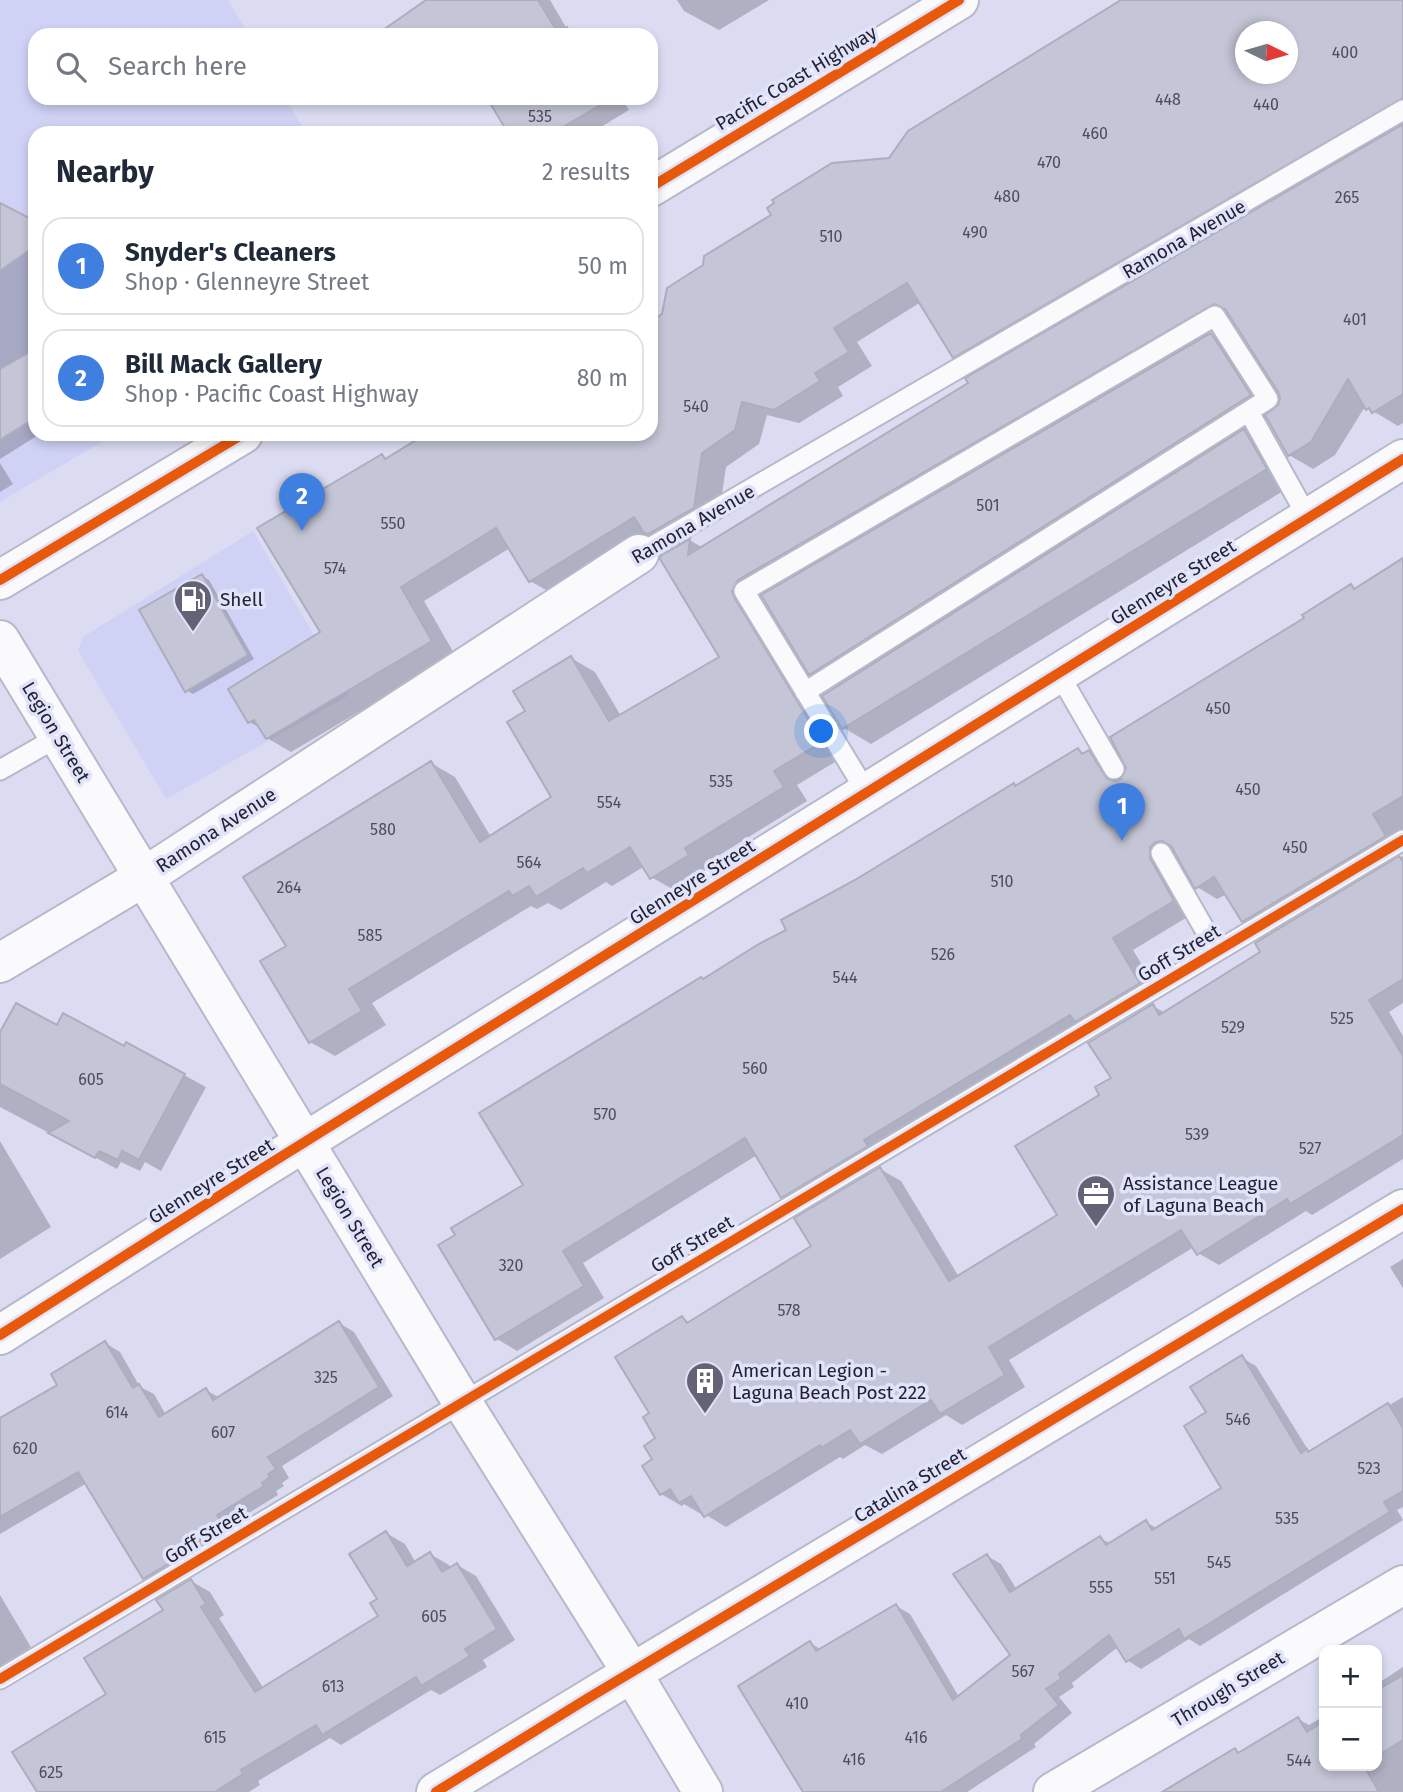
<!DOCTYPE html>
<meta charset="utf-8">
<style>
:root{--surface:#fff;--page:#f2f2f3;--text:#1f2937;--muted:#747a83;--line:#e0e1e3;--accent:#636375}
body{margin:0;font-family:"Fira Sans",sans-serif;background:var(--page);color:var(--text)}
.controls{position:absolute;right:21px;bottom:21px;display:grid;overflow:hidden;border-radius:14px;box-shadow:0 4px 10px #0003}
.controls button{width:63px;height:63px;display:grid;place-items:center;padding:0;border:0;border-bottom:2px solid var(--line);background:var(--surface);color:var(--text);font:35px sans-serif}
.compass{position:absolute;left:1235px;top:21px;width:63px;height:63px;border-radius:50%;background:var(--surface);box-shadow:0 4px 10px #0003;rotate:95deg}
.you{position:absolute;left:822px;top:732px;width:24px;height:24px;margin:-18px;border:5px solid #fff;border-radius:50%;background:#1a73e8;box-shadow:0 0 0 10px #1a73e833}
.badge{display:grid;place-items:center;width:46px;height:46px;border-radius:50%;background:var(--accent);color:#fff;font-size:23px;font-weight:700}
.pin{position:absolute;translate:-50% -58px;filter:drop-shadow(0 2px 4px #0008)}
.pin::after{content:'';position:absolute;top:37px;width:24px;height:21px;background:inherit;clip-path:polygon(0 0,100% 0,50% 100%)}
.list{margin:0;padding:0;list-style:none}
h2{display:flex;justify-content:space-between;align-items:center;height:91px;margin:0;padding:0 28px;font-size:30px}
h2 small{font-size:23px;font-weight:400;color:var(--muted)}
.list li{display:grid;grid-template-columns:46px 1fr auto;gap:21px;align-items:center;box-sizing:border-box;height:98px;margin:0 14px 14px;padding:0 14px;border:2px solid var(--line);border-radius:21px}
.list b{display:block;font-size:26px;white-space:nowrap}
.list p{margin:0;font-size:23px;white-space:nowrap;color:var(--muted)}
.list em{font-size:23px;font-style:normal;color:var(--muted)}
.icon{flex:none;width:38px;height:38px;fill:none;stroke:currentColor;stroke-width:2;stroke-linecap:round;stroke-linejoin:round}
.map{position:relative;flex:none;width:1403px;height:1792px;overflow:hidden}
.search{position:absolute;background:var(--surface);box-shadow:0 4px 10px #0003;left:28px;top:28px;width:630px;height:77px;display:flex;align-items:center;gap:18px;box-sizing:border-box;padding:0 24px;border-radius:21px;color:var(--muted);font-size:26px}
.panel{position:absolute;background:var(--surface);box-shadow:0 4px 10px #0003;left:28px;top:126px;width:630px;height:315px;border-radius:21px}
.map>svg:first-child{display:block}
.built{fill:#d0d2f5}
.shadow{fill:#0003;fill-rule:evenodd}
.building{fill:#c4c5d6;stroke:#acadbd;stroke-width:2;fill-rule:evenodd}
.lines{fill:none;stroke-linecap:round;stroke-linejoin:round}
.service-casing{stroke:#b7b8c9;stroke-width:23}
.minor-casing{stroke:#b7b8c9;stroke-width:42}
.tertiary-casing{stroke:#b7b8c9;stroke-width:42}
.secondary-casing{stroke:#b7b8c9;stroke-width:42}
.trunk-casing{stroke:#b7b8c9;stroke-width:42}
.service{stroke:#fafafd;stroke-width:19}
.minor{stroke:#fafafd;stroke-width:38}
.tertiary{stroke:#fafafd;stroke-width:38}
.secondary{stroke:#fafafd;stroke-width:38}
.trunk{stroke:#fafafd;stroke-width:38}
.cycleway-casing{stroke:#e1e3fa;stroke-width:15}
.cycleway{stroke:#e8590c;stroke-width:10}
.labels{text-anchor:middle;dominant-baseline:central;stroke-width:7;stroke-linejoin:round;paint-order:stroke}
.number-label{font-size:16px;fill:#4c4c5c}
.street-label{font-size:19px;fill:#222231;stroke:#e1e3fa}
.poi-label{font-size:19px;fill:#222231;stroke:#e1e3fa;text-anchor:start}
</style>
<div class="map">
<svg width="1403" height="1792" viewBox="0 0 1403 1792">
<rect width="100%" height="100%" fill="#dbdcf2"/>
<path class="built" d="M0,0H228L249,35H35V98H285L306,133H35V434H115L0,502Z
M253,531L349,695L166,799L78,651L83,637Z"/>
<path class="shadow" d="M429,0H550L567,29L577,35H379Z
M677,0H769L719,30L684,11Z
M1124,0H1403V423L1398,426L1368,408L1366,405L1335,455L1313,469L1289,455L1268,417L1246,431L1272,447L1293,485L871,744L844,728L837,689L811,673L762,594L756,605L845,756L797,785L807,801L708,862L713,870L676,891L651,877L645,866L612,886L606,882L561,910L548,903L537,909L531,906L372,1003L386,1025L335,1056L310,1042L288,946L431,763L455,777L491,837L554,798L527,711L571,658L595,672L621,716L721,658L677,548L651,535L555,595L530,581L510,548L424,601L455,655L291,752L267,738L262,729L250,722L322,633L382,456L388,459L429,434H651V323ZM1246,32H1288V74H1246ZM921,302L954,356L981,372L971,384L703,548L688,539L718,521L726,467L759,444L767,415L799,423L843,396L838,387L872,366L857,342ZM1233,319L1280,392L1282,399L1276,409L1239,351L1209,333Z
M429,98H452L441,105Z
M489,98H621L629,110L591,133H510Z
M0,206L35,223V434H40L0,459Z
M0,463L13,484L0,492Z
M1403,560V850L1264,933L1243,921L1227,894L1217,899L1197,887L1177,853L1170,859L1194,913L1133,950L1160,995L803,1208L783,1196L757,1155L583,1263L604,1298L517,1351L497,1339L526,1185L704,980L789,930L856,881L1014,785L1017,787L1078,750L1085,754L1089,752L1110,764L1121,782L1306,618L1351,586L1357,589Z
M202,576L209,580L254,659L193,694L186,690Z
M1403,856V1003L1389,1012L1403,1036V1159L1312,1215L1306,1211L1219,1265L1198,1253L1194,1247L1009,1360L1025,1387L962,1425L946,1415L882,1454L865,1445L843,1459L840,1457L726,1527L703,1513L701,1514L684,1504L682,1506L661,1494L654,1460L658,1439L651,1414L682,1318L691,1323L813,1247L880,1169L901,1181L959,1277L1060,1216L1102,1095L1153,1006L1165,1013L1263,953L1257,943Z
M57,1027L184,1075L206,1087L161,1171L145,1162L140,1171L121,1162L117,1169L0,1107V1035Z
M0,1141L51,1227L0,1259Z
M1403,1259V1288L1390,1267Z
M339,1323L354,1332L393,1396L282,1466L289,1478L282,1483L284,1486L276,1491L278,1495L231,1524L237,1534L159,1586L145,1578L87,1483L0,1534V1420L59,1385L105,1343L120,1352L140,1387L154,1394L166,1415L206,1390L220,1398Z
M1242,1358L1256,1366L1310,1453L1403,1397V1507L1397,1510L1403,1520L1200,1646L1189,1639L1141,1669L1127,1660L1118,1647L1072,1683L1074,1687L1059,1697L1072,1713L1034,1744L1036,1747L967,1792H805L810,1643L822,1650L896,1606L910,1614L959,1697L1013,1655L987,1556L1001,1564L1017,1590L1100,1538L1111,1544L1146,1522L1158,1529L1224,1488L1208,1413Z
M386,1533L405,1544L416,1563L430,1554L449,1565L451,1569L457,1565L476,1576L515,1640L483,1660L487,1667L440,1695L431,1690L341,1745L330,1738L258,1781L260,1785L249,1792H39L165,1611L191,1581L210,1592L224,1615L219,1618L264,1689L380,1616L379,1600Z
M0,1595L38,1659L0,1684Z
M1403,1667V1792H1198L1235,1750L1241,1754L1298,1719L1309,1725L1324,1716V1766H1377V1684Z"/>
<path class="building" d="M426,0H538L558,33L567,27L571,35H376Z
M1121,0H1403V98L953,358L907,283L834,328L849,352L815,373L820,381L774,410L742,402L735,430L702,453L694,508L648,534L644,533L634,517L529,582L496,528L401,587L432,641L266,739L254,720L248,723L228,689L320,632L257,528L382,454L385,459L426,434H651V321L662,314L667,288L703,265L704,256L771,215L767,208L774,203L772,200L832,163L889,158L908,131ZM1245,32H1287V74H1245Z
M487,98H610V99L553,133H508Z
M1403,124V394L1372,413L1369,408L1366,410L1348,379L1311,442L1288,456L1265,415L1278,405L1280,399L1278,392L1225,309L1214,304L738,580L732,591L734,597L822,742L774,771L784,787L685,848L689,855L650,879L630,847L587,873L583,868L536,897L529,886L512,896L509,891L349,989L362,1011L309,1043L260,961L286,946L243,877L431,761L480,842L551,797L507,722L525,711L513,691L571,656L609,721L719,657L660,559V556L690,539L688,555L968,383L965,378Z
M0,203L35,221V246L0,271Z
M1211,333L1251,395L809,675L761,595Z
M35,349V418L0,440V369Z
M1244,429L1267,469L842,729L822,696Z
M1403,558V796L1373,814L1386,836L1242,922L1214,877L1195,889L1171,846L1162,841L1156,842L1150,847V858L1174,901L1113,938L1140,983L1075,1022L1070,1015L864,1140L868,1146L781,1198L745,1138L563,1251L584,1286L495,1340L438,1245L455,1235L451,1228L523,1185L479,1113L701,977L703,979L757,945L786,930L781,920L855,880L1014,783L1015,786L1078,748L1082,754L1089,750L1107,779L1115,781L1121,779L1126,768L1110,737L1304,618L1302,615L1351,584L1354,589Z
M202,574L248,655L185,692L139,610Z
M1399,856L1403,862V979L1369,1000L1403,1056V1135L1290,1204L1287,1199L1197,1255L1181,1230L989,1347L1005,1375L940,1414L931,1400L860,1444L850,1430L821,1448L820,1445L704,1517L691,1496L679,1503L670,1489L660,1495L642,1466L652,1459L644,1446L655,1438L643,1417L649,1413L615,1357L682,1316L687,1323L811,1246L794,1218L880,1167L949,1281L1057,1215L1015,1146L1099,1095L1095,1087L1111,1078L1088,1043L1153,1004L1159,1015L1260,952L1255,943Z
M16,1003L57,1025L63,1013L124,1046L126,1042L185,1074L139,1160L122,1151L118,1160L99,1151L95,1158L48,1133L69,1121L0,1084V1032Z
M339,1321L379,1387L268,1457L276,1469L268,1474L270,1477L262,1483L264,1486L217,1515L223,1525L176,1554L178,1558L143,1579L78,1472L0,1517V1418L57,1385L51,1374L105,1341L133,1388L139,1384L159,1417L206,1388L213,1400Z
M1242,1355L1301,1453L1307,1449L1308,1452L1388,1403L1403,1428V1491L1384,1502L1390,1512L1184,1639L1179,1629L1126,1662L1109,1635L1059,1674L1061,1679L1046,1689L1059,1705L1021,1735L1022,1739L941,1792H803L738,1686L810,1641L816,1651L896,1604L953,1700L1010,1655L953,1574L987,1554L1010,1592L1100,1536L1106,1545L1146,1520L1152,1530L1221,1488L1184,1426L1206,1412L1190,1387Z
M386,1531L407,1566L430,1552L442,1572L457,1563L497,1629L465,1649L470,1656L421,1686L416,1677L322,1735L316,1725L241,1770L243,1774L215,1792H37L12,1752L106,1694L84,1658L163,1610L156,1600L191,1579L206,1604L201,1607L255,1692L378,1616L370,1603L377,1599L349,1554Z
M1403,1675V1740L1377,1756V1690Z
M1298,1717L1307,1732L1324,1721V1766H1364L1379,1792H1162L1235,1748L1238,1753Z"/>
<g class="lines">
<defs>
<path id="service" d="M1249,412L1308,518
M639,554L1403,110
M1059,674L1114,769
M805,692L1268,399L1215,316L744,591L867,793
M0,770L58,737
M1161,853L1217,951
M0,1679L1403,840"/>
<path id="minor" d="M0,963L144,877L639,554
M632,1673L1403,1209
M1053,1792L1403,1585"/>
<path id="tertiary" d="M0,640L462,1402L632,1673L703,1792
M436,1792L632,1673"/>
<path id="secondary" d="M0,1335L263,1168L1403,459"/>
<path id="trunk" d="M651,187L959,0
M0,580L243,434"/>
</defs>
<use href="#service" class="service-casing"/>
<use href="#minor" class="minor-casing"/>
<use href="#tertiary" class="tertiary-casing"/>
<use href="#secondary" class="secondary-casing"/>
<use href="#trunk" class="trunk-casing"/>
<use href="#service" class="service"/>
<use href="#minor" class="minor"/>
<use href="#tertiary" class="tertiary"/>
<use href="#secondary" class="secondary"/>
<use href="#trunk" class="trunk"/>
<defs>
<path id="cycleway" d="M651,187L959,0
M0,580L243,434
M0,1335L263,1168L1403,459
M0,1679L1403,840
M436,1792L585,1700L1403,1209"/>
</defs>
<use href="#cycleway" class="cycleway-casing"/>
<use href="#cycleway" class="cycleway"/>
</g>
<defs>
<symbol id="fuel-pin" viewBox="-11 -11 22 30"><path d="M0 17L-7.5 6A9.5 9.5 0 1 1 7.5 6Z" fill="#636375" stroke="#e1e3fa"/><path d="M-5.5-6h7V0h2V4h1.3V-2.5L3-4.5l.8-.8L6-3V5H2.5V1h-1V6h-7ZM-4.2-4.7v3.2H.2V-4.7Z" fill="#fff"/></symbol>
<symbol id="office-pin" viewBox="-11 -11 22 30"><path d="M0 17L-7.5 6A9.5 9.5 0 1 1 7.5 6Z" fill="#636375" stroke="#e1e3fa"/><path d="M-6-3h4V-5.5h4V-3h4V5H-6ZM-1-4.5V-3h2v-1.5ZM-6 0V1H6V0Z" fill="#fff"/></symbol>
<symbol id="building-pin" viewBox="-11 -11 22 30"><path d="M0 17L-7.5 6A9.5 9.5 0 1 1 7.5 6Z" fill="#636375" stroke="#e1e3fa"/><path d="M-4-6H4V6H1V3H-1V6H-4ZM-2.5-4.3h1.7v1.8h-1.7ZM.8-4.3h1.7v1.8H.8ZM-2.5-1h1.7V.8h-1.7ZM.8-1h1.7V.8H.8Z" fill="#fff"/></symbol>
</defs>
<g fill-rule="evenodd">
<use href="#fuel-pin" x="171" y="577" width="44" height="60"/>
<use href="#office-pin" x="1074" y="1172" width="44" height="60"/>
<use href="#building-pin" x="683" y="1359" width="44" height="60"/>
</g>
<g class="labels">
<g class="number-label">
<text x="1345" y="52">400</text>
<text x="1168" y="99">448</text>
<text x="1266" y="104">440</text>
<text x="540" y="116">535</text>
<text x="1095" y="133">460</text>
<text x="1049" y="162">470</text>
<text x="1007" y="196">480</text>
<text x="1347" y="197">265</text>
<text x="975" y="232">490</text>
<text x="831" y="236">510</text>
<text x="1355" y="319">401</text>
<text x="696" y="406">540</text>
<text x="988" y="505">501</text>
<text x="393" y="523">550</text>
<text x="335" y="568">574</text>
<text x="1218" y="708">450</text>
<text x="721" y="781">535</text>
<text x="1248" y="789">450</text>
<text x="609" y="802">554</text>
<text x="383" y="829">580</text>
<text x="1295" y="847">450</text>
<text x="529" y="862">564</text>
<text x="1002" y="881">510</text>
<text x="289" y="887">264</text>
<text x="370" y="935">585</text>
<text x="943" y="954">526</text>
<text x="845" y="977">544</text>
<text x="1342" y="1018">525</text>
<text x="1233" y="1027">529</text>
<text x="755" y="1068">560</text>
<text x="91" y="1079">605</text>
<text x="605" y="1114">570</text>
<text x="1197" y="1134">539</text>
<text x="1310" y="1148">527</text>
<text x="511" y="1265">320</text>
<text x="789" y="1310">578</text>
<text x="326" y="1377">325</text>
<text x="117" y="1412">614</text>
<text x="1238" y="1419">546</text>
<text x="223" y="1432">607</text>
<text x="25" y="1448">620</text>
<text x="1369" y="1468">523</text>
<text x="1287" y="1518">535</text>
<text x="1219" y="1562">545</text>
<text x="1165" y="1578">551</text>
<text x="1101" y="1587">555</text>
<text x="434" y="1616">605</text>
<text x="1023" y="1671">567</text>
<text x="333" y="1686">613</text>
<text x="797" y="1703">410</text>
<text x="215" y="1737">615</text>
<text x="916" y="1737">416</text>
<text x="854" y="1759">416</text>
<text x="1299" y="1760">544</text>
<text x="51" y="1772">625</text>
</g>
<g class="street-label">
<text transform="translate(796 78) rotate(-31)">Pacific Coast Highway</text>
<text transform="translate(1184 239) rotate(-30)">Ramona Avenue</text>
<text transform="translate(693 524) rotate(-30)">Ramona Avenue</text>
<text transform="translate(1173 582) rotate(-32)">Glenneyre Street</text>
<text transform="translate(56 732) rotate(59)">Legion Street</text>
<text transform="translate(216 830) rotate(-33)">Ramona Avenue</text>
<text transform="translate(692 882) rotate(-32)">Glenneyre Street</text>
<text transform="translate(1179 953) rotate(-31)">Goff Street</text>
<text transform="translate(211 1181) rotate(-32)">Glenneyre Street</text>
<text transform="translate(350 1217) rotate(59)">Legion Street</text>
<text transform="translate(692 1244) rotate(-31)">Goff Street</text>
<text transform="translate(910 1485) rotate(-31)">Catalina Street</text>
<text transform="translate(206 1535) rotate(-31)">Goff Street</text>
<text transform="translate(1228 1689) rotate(-31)">Through Street</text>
</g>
<g class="poi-label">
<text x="220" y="599">Shell</text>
<text x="1123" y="1183">Assistance League<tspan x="1123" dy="22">of Laguna Beach</tspan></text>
<text x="732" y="1370">American Legion -<tspan x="732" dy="22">Laguna Beach Post 222</tspan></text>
</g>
</g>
</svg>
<div class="controls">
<button>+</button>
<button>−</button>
</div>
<svg class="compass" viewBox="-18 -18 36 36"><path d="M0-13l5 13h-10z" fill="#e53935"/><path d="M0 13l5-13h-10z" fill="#747a83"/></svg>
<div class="you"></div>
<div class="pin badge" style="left:1122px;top:841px;background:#3f7fe0">1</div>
<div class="pin badge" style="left:302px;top:531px;background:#3f7fe0">2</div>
<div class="search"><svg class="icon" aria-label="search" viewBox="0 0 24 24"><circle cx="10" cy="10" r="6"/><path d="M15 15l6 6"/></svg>Search here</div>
<section class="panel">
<h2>Nearby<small>2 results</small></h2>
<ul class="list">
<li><span class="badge" style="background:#3f7fe0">1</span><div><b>Snyder's Cleaners</b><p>Shop · Glenneyre Street</p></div><em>50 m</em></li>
<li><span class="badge" style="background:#3f7fe0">2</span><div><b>Bill Mack Gallery</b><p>Shop · Pacific Coast Highway</p></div><em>80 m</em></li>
</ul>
</section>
</div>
